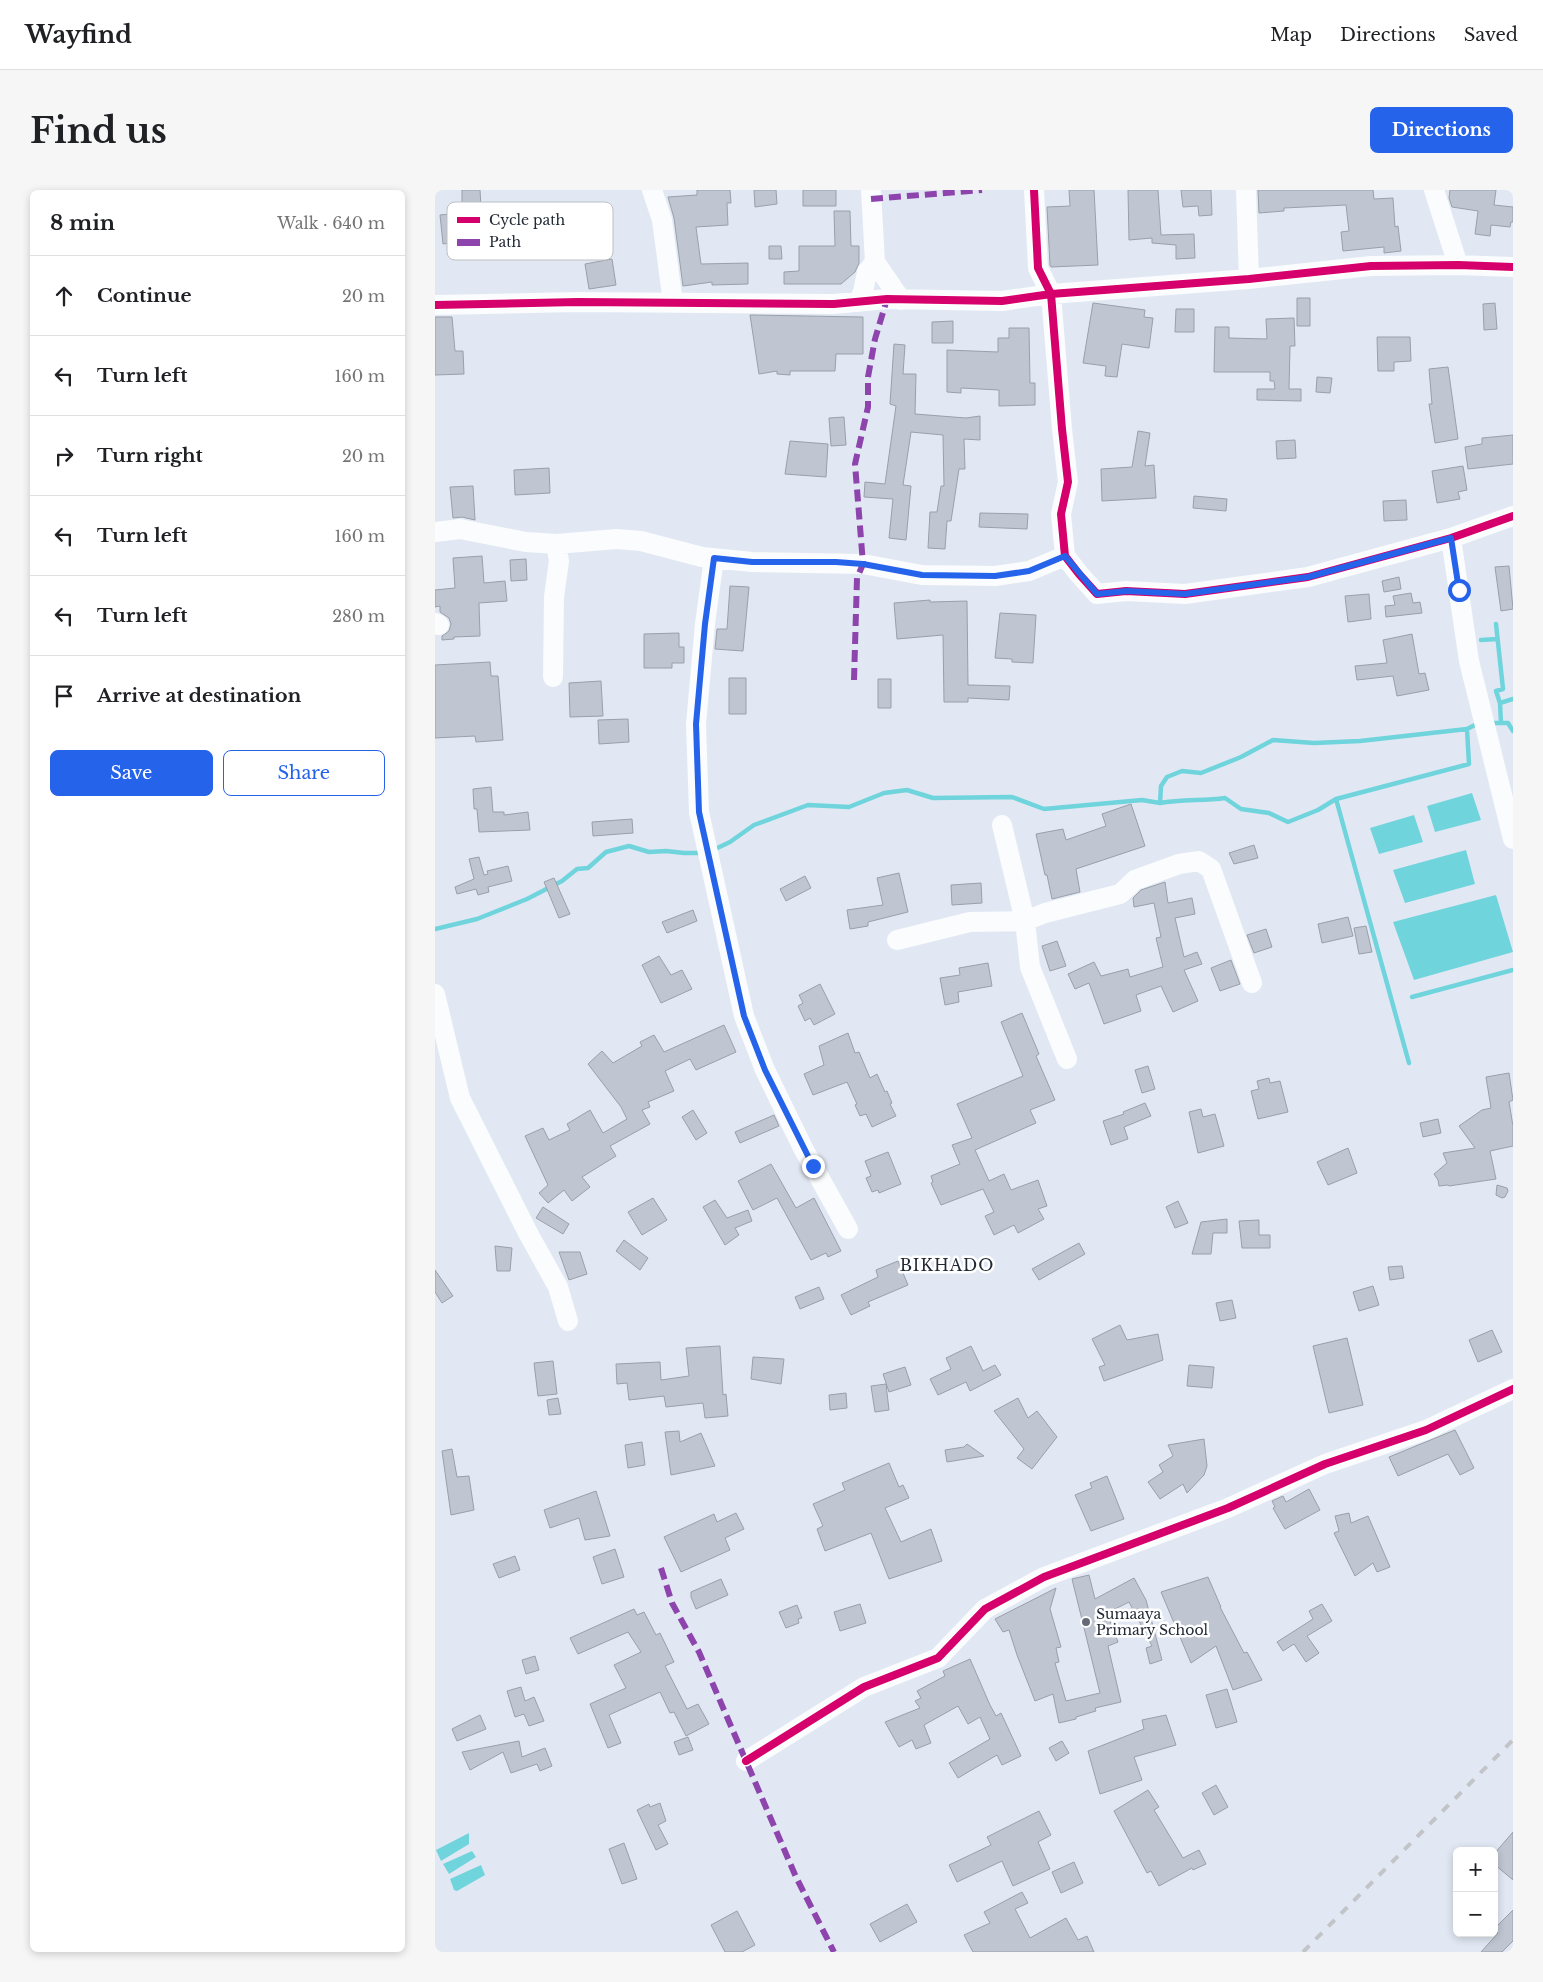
<!DOCTYPE html>
<meta charset="utf-8">
<style>
:root{--surface:#fff;--page:#f6f6f6;--text:#202124;--muted:#757577;--line:#e0e0e0;--accent:#2563eb}
body{margin:0;font-family:"Libre Baskerville",serif;background:var(--page);color:var(--text)}
.controls{position:absolute;right:15px;bottom:15px;display:grid;overflow:hidden;border-radius:8px;box-shadow:0 2px 8px #0003}
.controls button{width:45px;height:45px;display:grid;place-items:center;padding:0;border:0;border-bottom:1px solid var(--line);background:var(--surface);color:var(--text);font:25px sans-serif}
.stop{position:absolute;width:15px;height:15px;margin:-11px;border:4px solid #2563eb;border-radius:50%;background:#fff}
.stop.end{background:#2563eb;border-color:#fff;box-shadow:0 1px 5px #0008}
.list{margin:0;padding:0;list-style:none}
h2{display:flex;justify-content:space-between;align-items:center;height:65px;margin:0;padding:0 20px;font-size:21px}
h2 small{font-size:16px;font-weight:400;color:var(--muted)}
.list li{display:grid;grid-template-columns:32px 1fr auto;gap:15px;align-items:center;box-sizing:border-box;height:80px;padding:0 20px;border-top:1px solid var(--line)}
.list b{display:block;font-size:19px;white-space:nowrap}
.list em{font-size:16px;font-style:normal;color:var(--muted)}
.actions{display:flex;gap:10px;padding:15px 20px}
.actions a{flex:1;padding:11px 0;border:1px solid var(--accent);border-radius:8px;text-align:center;font-size:18px;color:var(--accent)}
.actions .main{background:var(--accent);color:#fff}
.icon{flex:none;width:28px;height:28px;fill:none;stroke:currentColor;stroke-width:2;stroke-linecap:round;stroke-linejoin:round}
.map{position:relative;flex:none;width:1078px;height:1762px;overflow:hidden;border-radius:8px}
header{display:flex;align-items:center;gap:30px;box-sizing:border-box;height:70px;padding:0 25px;background:var(--surface);border-bottom:1px solid var(--line)}
header strong{font-size:24px}
nav{display:flex;gap:28px;margin-inline-start:auto;font-size:18px}
.intro{display:flex;align-items:center;justify-content:space-between;box-sizing:border-box;height:120px;padding:0 30px}
h1{margin:0;font-size:35px}
.button{padding:12px 22px;border-radius:8px;background:var(--accent);color:#fff;font-size:18px;font-weight:700}
main{display:flex;gap:30px;padding:0 30px}
aside{flex:1;background:var(--surface);border-radius:8px;box-shadow:0 2px 8px #0003}
.map>svg:first-child{display:block}
.water{fill:#70d4dc}
.lines{fill:none;stroke-linecap:round;stroke-linejoin:round}
.stream{stroke:#70d4dc;stroke-width:4.5}
.building{fill:#bfc6d1;stroke:#9aa0aa}
.minor{stroke:#fafcfd;stroke-width:20}
.rail{stroke:#c2c4c8;stroke-width:4;stroke-dasharray:9 9;stroke-linecap:butt}
.quiet{stroke:#8e44ad;stroke-width:6;stroke-dasharray:12 6;stroke-linecap:butt}
.cycleway-casing{stroke:#fff;stroke-width:11}
.cycleway{stroke:#d6006c;stroke-width:8}
.route{stroke:#2563eb;stroke-width:6}
.poi-dot{fill:#656c78;stroke:#fff;stroke-width:2}
.labels{text-anchor:middle;dominant-baseline:central;stroke-width:5;stroke-linejoin:round;paint-order:stroke}
.poi-label{font-size:14px;fill:#222a36;stroke:#fff;text-anchor:start}
.quarter-label{font-size:16px;letter-spacing:1px;fill:#222a36;stroke:#fff}
.key{fill:#fff;stroke:#bdbfc3;stroke-width:1}
.key-label{font-size:14px;fill:#222a36}
</style>
<header>
<strong>Wayfind</strong>
<nav><a>Map</a><a>Directions</a><a>Saved</a></nav>
</header>
<div class="intro"><h1>Find us</h1><a class="button">Directions</a></div>
<main>
<aside>
<h2>8 min<small>Walk · 640 m</small></h2>
<ul class="list">
<li><svg class="icon" aria-label="ahead" viewBox="0 0 24 24"><path d="M12 20V5M6 11l6-6 6 6"/></svg><div><b>Continue</b></div><em>20 m</em></li>
<li><svg class="icon" aria-label="left" viewBox="0 0 24 24"><path d="M17 20v-9H6M10 6l-5 5 5 5"/></svg><div><b>Turn left</b></div><em>160 m</em></li>
<li><svg class="icon" aria-label="right" viewBox="0 0 24 24"><path d="M7 20v-9h11M14 6l5 5-5 5"/></svg><div><b>Turn right</b></div><em>20 m</em></li>
<li><svg class="icon" aria-label="left" viewBox="0 0 24 24"><path d="M17 20v-9H6M10 6l-5 5 5 5"/></svg><div><b>Turn left</b></div><em>160 m</em></li>
<li><svg class="icon" aria-label="left" viewBox="0 0 24 24"><path d="M17 20v-9H6M10 6l-5 5 5 5"/></svg><div><b>Turn left</b></div><em>280 m</em></li>
<li><svg class="icon" aria-label="arrive" viewBox="0 0 24 24"><path d="M6 21V4h12l-3 4 3 4H6"/></svg><div><b>Arrive at destination</b></div></li>
</ul>
<div class="actions"><a class="main">Save</a><a>Share</a></div>
</aside>
<div class="map">
<svg width="1078" height="1762" viewBox="0 0 1078 1762">
<rect width="100%" height="100%" fill="#e1e8f3"/>
<path class="water" d="M1037,603L1046,630L1000,642L992,616Z
M979,625L988,652L944,664L935,638Z
M1031,660L1040,694L970,713L958,680Z
M1061,705L1078,762L979,790L958,732Z
M34,1643V1654L6,1671L1,1660Z
M37,1661L41,1667L14,1684L8,1674Z
M46,1675L50,1685L22,1701L19,1700L15,1689Z"/>
<g class="lines">
<path class="stream" d="M1061,434L1068,499L1061,501L1065,513L1066,533
M1046,450L1062,449
M1065,513L1078,509
M1058,533H1073L1078,541
M901,609L974,873
M725,613C747,609 768,611 790,608L806,619L834,623L853,632L883,620L901,609L1034,574L1032,539
M278,660L295,652L319,635L373,615L414,617L449,603L472,600L498,608L577,607L609,619L707,610L725,613L726,596L732,587L747,581L766,583L806,567L838,550L879,553L925,551L1032,539L1040,535
M0,739L42,729L92,709L127,691L142,679L153,678L171,662L194,656L214,662L231,661L249,663H268
M977,807L1078,780"/>
</g>
<path class="building" d="M27,0H45L46,17L27,18Z
M262,0H295L296,13H292L293,35L261,37L266,74L313,73V94L277,95V92L248,96L239,28L233,7L262,5Z
M319,0H341L342,14L320,17Z
M368,0H401V16H368Z
M634,0H659L663,75L616,77L615,75L612,17L635,16Z
M693,0H723L726,45L759,44L760,68L741,69V55L717,53V48L694,50Z
M746,0H776L777,25L764,26L763,16L748,17Z
M823,0H938L939,9L958,8L960,37L963,36L966,61L949,63V57L908,61L906,42L914,41L911,15L849,18V21L824,23Z
M1015,0H1061L1059,15L1078,17V32H1076L1075,37L1056,35L1055,46L1040,44L1043,21L1017,17L1014,8Z
M399,21H415L416,56H424V73L420,82L406,94H349V82L364,81V56H400Z
M25,23L28,51L8,54L5,25Z
M334,56H346L347,69H334Z
M177,69L181,95L154,99L150,74Z
M862,108H875V136H862Z
M658,113L710,120L709,127L718,128L714,158L687,154L682,187L670,186L671,176L648,173Z
M1060,113L1062,139L1049,140L1048,114Z
M741,119H759V142H740Z
M315,125L428,127V164H401L400,181H355V185L342,184V181L324,184Z
M0,127H17L20,161H28L29,184L0,185Z
M859,128L860,156H855L854,199H866V211L822,210V199H840L839,191H835V182H779L780,137H794V148L832,149L831,129Z
M518,131V153H497V132Z
M574,138H594L595,193H600V215L564,216V200L526,198V203L512,202V160L563,162V148H574Z
M942,147H975L976,171L959,172V181H943Z
M459,154L470,155L468,184H481L480,224L531,228L545,226V250L529,249L530,279H524L516,331H512L510,359L493,358L495,322H502L506,296H509L508,245L476,242L468,295L476,296L471,350L454,348L458,309L429,307L430,292L450,294L461,216L455,214Z
M1013,177L1023,249L1000,253L994,214H997L994,179Z
M882,187L897,188L895,203L881,202Z
M409,227L411,255L396,256L394,228Z
M703,241L715,243L710,276L719,275L721,308L667,311L666,279L697,277Z
M1078,245V274L1033,279L1030,257L1047,254V248Z
M860,250L861,268L842,269L841,251Z
M355,251L393,254L391,287L350,284Z
M1028,276L1032,300L1023,302L1025,309L1002,313L997,281Z
M114,278L115,303L80,305L79,280Z
M38,296L40,330L27,327L18,328L15,297Z
M759,306L792,309L791,321L758,318Z
M971,310L972,330L949,331L948,311Z
M545,323L593,324L592,339L544,337Z
M47,366L49,393L70,391L72,411L44,413L45,446L19,447V449L7,450V446L14,441L16,434L14,428L5,422V416L0,417V400L20,398L18,368Z
M91,369L92,390L76,391L75,370Z
M1074,376L1078,419L1066,421L1060,377Z
M964,387L966,399L949,402L947,391Z
M295,396L314,397L308,461L280,459L282,439H292Z
M976,403L978,413L985,412L987,423L951,427L950,416L960,415L958,406Z
M934,404L936,429L913,432L910,406Z
M495,410V412L532,411L533,495L575,496L574,510L533,508V512H509L508,445L462,449L459,413Z
M565,423L601,425L598,473L577,472V469L560,468Z
M244,443V457H249V473H237V478H209V444Z
M977,444L984,484L990,483L994,500L962,506L958,486L922,490L920,476L952,473L948,450Z
M55,472L56,486H63L68,550L41,552L40,546L0,548V475Z
M294,488H311V524H294Z
M443,489H456V518H443Z
M166,491L168,526L135,527L134,493Z
M193,529L194,552L164,554L163,530Z
M56,597L58,622H69V625L93,622L95,640L44,642L42,619H39L38,599Z
M696,614L710,656L641,679L645,702L617,709L612,685H610L601,644L628,639L631,650L671,636L667,624Z
M197,629L198,643L158,646L157,632Z
M819,655L823,668L799,674L794,663Z
M44,667L49,685L53,684L52,681L73,676L77,691L53,697L54,702L43,705L41,699L22,704L20,697L39,689L34,669Z
M464,683L473,722L433,732V736L415,739L412,720L448,715L442,688Z
M370,686L376,698L351,711L345,699Z
M119,688L135,724L124,728L109,692Z
M730,692L733,713L757,708L760,724L740,728L749,767L762,762L767,774L749,780L763,811L738,822L726,796L701,805L706,821L669,834L654,793L640,799L633,784L659,772L666,786L693,779L695,787L728,777L721,748L726,747L719,713L699,717L698,708L706,700Z
M546,693L547,713L517,715L516,695Z
M258,720L262,731L232,743L227,732Z
M913,727L918,746L887,753L883,734Z
M931,736L937,762L924,764L919,738Z
M831,739L837,757L819,763L812,745Z
M622,751L631,776L615,781L607,756Z
M224,766L236,785L247,780L257,799L226,813L207,775Z
M796,770L805,794L785,801L776,778Z
M553,773L557,796L523,802L524,812L510,815L505,788L525,785L524,778Z
M385,794L400,824L379,835L375,828L370,831L363,816L368,813L364,805Z
M587,823L604,864L601,866L620,910L595,920L601,933L540,960L554,991L569,984L576,1000L603,990L612,1016L603,1019L609,1029L583,1043L579,1035L559,1045L550,1026L559,1022L548,999L506,1015L496,993L498,992L496,986L525,974L517,955L537,948L522,914L588,886L566,832Z
M289,835L301,862L261,880L255,869L230,881L239,901L213,912L215,917L207,920L215,934L175,956L181,966L147,987L155,997L137,1011L129,1000L113,1013L104,1003L113,995L90,946L108,938L114,950L135,940L132,934L155,920L168,943L192,929L186,917L153,874L167,861L178,873L207,856L205,852L219,845L229,862Z
M413,843L420,863L424,862L435,888L442,884L450,902L452,901L457,913L455,914L461,926L437,937L431,924L425,926L420,915L422,914L412,892L378,905L369,884L389,875L384,856Z
M713,876L720,899L707,903L700,880Z
M1074,883L1078,910L1074,912L1078,936V956L1055,961L1061,989L1014,996L1013,995L1004,996L1003,990L999,984L1012,973L1008,963L1040,958L1024,936L1047,920L1056,918L1051,887Z
M834,888L835,893L845,891L853,922L823,929L816,901L824,899L822,891Z
M710,913L716,926L689,937L693,949L676,955L668,931L689,924L688,922Z
M766,919L768,927L780,924L789,956L763,963L754,922Z
M258,920L272,943L261,950L247,927Z
M339,925L344,936L305,953L300,942Z
M1003,929L1006,943L988,947L985,933Z
M913,958L922,983L893,995L882,972Z
M453,962L466,994L444,1003L443,1000L437,1002L431,988L436,986L430,971Z
M336,974L361,1018L379,1008L406,1061L393,1067L391,1063L376,1070L342,1008L318,1020L303,991Z
M1062,995L1072,998L1073,1001L1070,1007L1067,1008L1061,1005Z
M218,1008L232,1030L207,1045L193,1022Z
M280,1010L292,1028L313,1020L317,1031L300,1038L304,1045L290,1055L268,1017Z
M743,1011L753,1033L740,1038L731,1017Z
M108,1017L134,1034L128,1044L101,1028Z
M792,1029V1043H778L776,1064H757L766,1032Z
M824,1030V1045H835V1058H807L804,1031Z
M189,1050L213,1068L205,1080L181,1061Z
M644,1053L650,1064L604,1090L597,1079Z
M60,1056L77,1058L75,1081H62Z
M124,1062H145L152,1084L134,1090Z
M463,1071L473,1095L433,1112L435,1116L416,1125L406,1105L443,1087L441,1080Z
M967,1076L969,1088L955,1090L953,1077Z
M0,1080L18,1106L7,1113L0,1102Z
M938,1096L944,1115L924,1121L918,1102Z
M384,1097L389,1109L365,1119L360,1107Z
M797,1110L801,1128L785,1131L781,1113Z
M685,1135L692,1150L723,1144L728,1170L669,1191L664,1177L670,1175L657,1149Z
M1057,1140L1067,1162L1043,1172L1034,1150Z
M912,1148L928,1215L894,1223L878,1156Z
M285,1156L288,1205L291,1204L293,1226L270,1228L268,1213L231,1217L229,1206L194,1210L192,1193L182,1194L181,1174L225,1172L226,1190L254,1186L251,1158Z
M536,1156L548,1181L560,1175L566,1185L535,1201L531,1192L503,1205L495,1189L516,1179L511,1168Z
M318,1167L349,1169L346,1194L316,1189Z
M118,1171L122,1204L103,1206L99,1173Z
M754,1175L779,1177L777,1198L752,1196Z
M470,1177L476,1195L454,1202L448,1184Z
M451,1194L454,1220L440,1222L436,1196Z
M411,1203L412,1218L395,1220L394,1205Z
M123,1208L126,1224L114,1225L112,1210Z
M583,1208L593,1228L602,1221L622,1247L597,1279L582,1268L589,1259L559,1221Z
M1020,1240L1039,1278L1025,1285L1013,1264L963,1286L954,1267Z
M244,1241L245,1252L266,1243L280,1276L236,1285L230,1242Z
M769,1249L772,1276L769,1285L752,1303L748,1294L725,1309L713,1292L728,1282L724,1275L738,1266L733,1255Z
M207,1252L210,1275L193,1278L190,1255Z
M532,1254L549,1266L512,1272L510,1260L529,1257Z
M17,1259L22,1287L34,1286L39,1320L16,1325L7,1261Z
M454,1273L464,1297L468,1295L474,1308L450,1318L466,1352L496,1339L507,1371L454,1389L436,1343L390,1361L382,1339L388,1336L378,1314L410,1300L407,1293Z
M672,1286L689,1329L656,1341L640,1305L657,1298L655,1293Z
M874,1299L885,1320L850,1339L838,1318L840,1317L837,1311L848,1306L851,1312Z
M161,1301L175,1346L150,1350L144,1328L115,1338L109,1320Z
M301,1323L309,1339L290,1348L295,1360L246,1382L229,1347L279,1324L282,1332Z
M914,1323L916,1333L933,1326L955,1377L942,1382L938,1373L920,1386L899,1343L904,1341L900,1326Z
M180,1359L189,1387L167,1394L158,1367Z
M80,1366L85,1380L64,1388L58,1374Z
M654,1385L660,1409L699,1388L711,1410L727,1470L715,1474L711,1458L717,1456L694,1412L672,1423L683,1452L673,1456L686,1512L660,1518L661,1521L641,1527V1529L624,1533L618,1504L600,1511L582,1465L574,1440L568,1442L560,1429L621,1398L615,1419L626,1457L621,1458L624,1472L620,1473L631,1511L665,1503L637,1389Z
M773,1387L786,1417H785L809,1463L812,1462L827,1490L798,1500L781,1456L756,1473L726,1402Z
M286,1389L293,1405L261,1419L256,1407V1402Z
M425,1414L431,1433L405,1441L399,1422Z
M887,1414L897,1431L872,1446L884,1463L871,1472L859,1454L848,1461L842,1452L878,1429L874,1421Z
M362,1415L367,1428L363,1429L364,1433L351,1438L344,1422Z
M199,1419L202,1425L209,1422L221,1445L225,1443L239,1472L230,1476L252,1519L263,1514L274,1534L251,1546L239,1522L235,1523L225,1502L174,1525L186,1553L173,1558L155,1514L191,1498L179,1475L206,1462L193,1442L143,1464L135,1448Z
M100,1466L104,1480L91,1484L87,1470Z
M535,1469L555,1515L561,1526L566,1523L586,1566L567,1575L562,1565L523,1588L514,1573L555,1549L545,1527L533,1534L523,1516L489,1535L496,1553L481,1559L477,1550L464,1557L450,1532L485,1518L480,1511L486,1508L482,1501L510,1486L508,1481Z
M86,1497L90,1511L99,1507L109,1531L94,1536L89,1524L80,1527L72,1501Z
M792,1499L802,1532L781,1538L771,1505Z
M45,1525L51,1539L22,1551L17,1539Z
M731,1525L741,1555L699,1567L707,1590L665,1604L653,1561L709,1539L707,1530Z
M253,1547L258,1560L244,1565L239,1552Z
M84,1551L87,1567L110,1558L117,1576L105,1581L102,1574L76,1583L68,1562L35,1580L27,1562Z
M627,1551L634,1563L621,1571L614,1558Z
M781,1595L793,1617L779,1625L767,1603Z
M713,1600L724,1617L719,1620L748,1668L764,1660L771,1674L758,1680L757,1678L724,1696L716,1681L712,1683L679,1621Z
M225,1613L231,1631L223,1635L233,1654L221,1660L202,1620L214,1614L215,1617Z
M604,1621L616,1645L603,1652L615,1679L578,1696L567,1671L522,1692L514,1675L556,1655L552,1647Z
M1078,1642V1690L1059,1674V1664Z
M189,1653L202,1689L187,1694L174,1659Z
M639,1672L648,1693L626,1703L617,1682Z
M587,1702L593,1713L580,1719L595,1748L631,1728L643,1750L652,1746L659,1762H538L529,1745L555,1733L549,1722Z
M472,1714L482,1732L445,1752L435,1734Z
M1078,1720V1751L1067,1762H1046L1063,1743L1059,1739Z
M302,1721L320,1755L307,1762H290L276,1735Z"/>
<g class="lines">
<path class="minor" d="M217,0L227,30L238,113
M436,0L440,72L466,110
M599,0L603,78L616,104L627,239L633,292L626,324L630,366L644,384L662,404L691,401L750,404L873,387L1016,348L1078,326
M811,0L814,89
M999,0L1023,75
M423,112L428,102L432,82L440,72
M0,115L143,112L399,114L452,109L567,111L616,104L814,89L936,76L1023,75L1078,77
M0,342L25,339L91,352L121,354L124,371L119,407L118,487
M1016,348L1034,471L1078,649
M121,354L182,349L206,351L267,367L317,372L428,374L487,385L560,386L594,381L630,366
M279,368L270,434L261,534L264,622L309,826L330,880L369,960L413,1039
M0,433L4,435
M567,635L590,731L595,777L632,869
M462,750L535,732L590,731L610,723L685,704L700,690L744,674L764,671L776,679L817,793
M0,804L25,908L93,1043L123,1097L133,1131
M311,1571L429,1497L503,1468L550,1419L609,1387L793,1318L890,1274L991,1240L1078,1199"/>
<path class="rail" d="M868,1762L1078,1550"/>
<path class="quiet" d="M436,9L547,0
M419,490L422,388L428,374L420,274L433,217V187L440,149L452,109
M226,1378L237,1413L264,1462L361,1687L399,1762"/>
<defs>
<path id="cycleway" d="M599,0L603,78L616,104L627,239L633,292L626,324L630,366L644,384L662,404L691,401L750,404L873,387L1016,348L1078,326
M0,115L143,112L399,114L452,109L567,111L616,104L814,89L936,76L1023,75L1078,77
M311,1571L429,1497L503,1468L550,1419L609,1387L793,1318L890,1274L991,1240L1078,1199"/>
</defs>
<use href="#cycleway" class="cycleway-casing"/>
<use href="#cycleway" class="cycleway"/>
</g>
<g class="lines">
<path class="route" d="M378,976L330,880L309,826L264,622L261,534L270,434L279,368L317,372H401L428,374L487,385L560,386L594,381L630,366L662,404L692,401L750,404L873,387L1016,348L1024,400"/>
</g>
<circle class="poi-dot" cx="651" cy="1432" r="5"/>
<g class="labels">
<g class="poi-label">
<text x="661" y="1424">Sumaaya<tspan x="661" dy="16">Primary School</tspan></text>
</g>
<g class="quarter-label">
<text x="512" y="1075">BIKHADO</text>
</g>
</g>
<rect x="12" y="12" width="166" height="58" rx="8" class="key"/>
<rect x="22" y="27" width="23" height="6" fill="#d6006c"/>
<rect x="22" y="49" width="23" height="7" fill="#8e44ad"/>
<g class="key-label">
<text x="54" y="35">Cycle path</text>
<text x="54" y="57">Path</text>
</g>
</svg>
<div class="controls">
<button>+</button>
<button>−</button>
</div>
<div class="stop" style="left:1024px;top:400px"></div>
<div class="stop end" style="left:378px;top:976px"></div>
</div>
</main>
